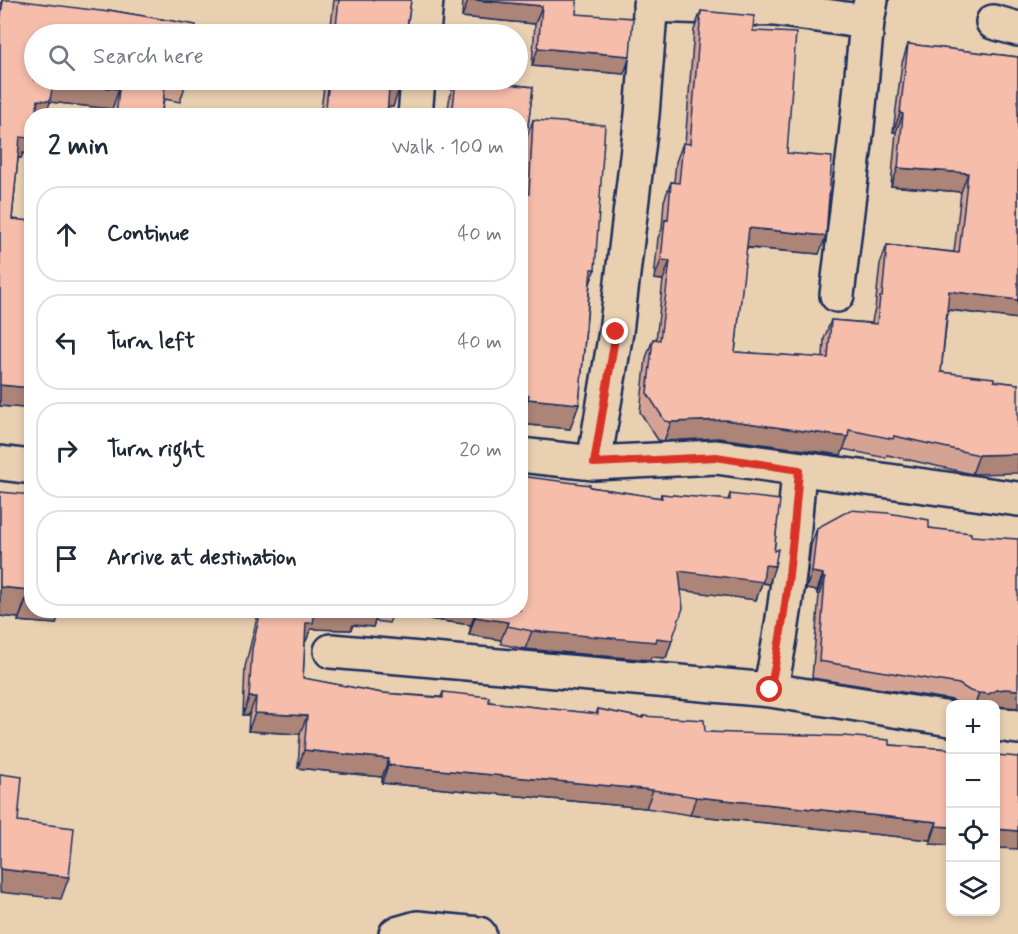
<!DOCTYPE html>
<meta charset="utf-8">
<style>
:root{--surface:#fff;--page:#f2f2f3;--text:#1f2937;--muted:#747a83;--line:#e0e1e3}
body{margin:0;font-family:Mynerve,sans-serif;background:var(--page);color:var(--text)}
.controls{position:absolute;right:18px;bottom:18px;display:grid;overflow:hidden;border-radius:12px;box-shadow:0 3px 9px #0003}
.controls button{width:54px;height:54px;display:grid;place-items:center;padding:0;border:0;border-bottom:2px solid var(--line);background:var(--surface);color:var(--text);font:30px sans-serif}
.stop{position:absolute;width:18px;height:18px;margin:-14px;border:4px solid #d93025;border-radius:50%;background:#fff}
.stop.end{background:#d93025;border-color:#fff;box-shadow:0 2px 6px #0008}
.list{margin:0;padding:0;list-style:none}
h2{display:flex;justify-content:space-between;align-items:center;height:78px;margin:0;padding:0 24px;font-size:26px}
h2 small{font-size:20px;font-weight:400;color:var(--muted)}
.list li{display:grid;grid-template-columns:39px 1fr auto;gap:18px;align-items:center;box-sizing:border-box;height:96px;margin:0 12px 12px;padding:0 12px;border:2px solid var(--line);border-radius:24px}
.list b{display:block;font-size:22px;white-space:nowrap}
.list em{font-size:20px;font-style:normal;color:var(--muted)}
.icon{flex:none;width:33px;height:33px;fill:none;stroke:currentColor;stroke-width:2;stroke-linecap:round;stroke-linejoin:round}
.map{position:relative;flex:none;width:1018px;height:934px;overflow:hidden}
.search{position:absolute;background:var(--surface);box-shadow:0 3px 9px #0003;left:24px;top:24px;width:504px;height:66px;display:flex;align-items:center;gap:15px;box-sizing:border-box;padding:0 21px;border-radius:33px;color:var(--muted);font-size:22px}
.panel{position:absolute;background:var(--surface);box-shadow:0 3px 9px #0003;left:24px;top:108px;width:504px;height:510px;border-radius:24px}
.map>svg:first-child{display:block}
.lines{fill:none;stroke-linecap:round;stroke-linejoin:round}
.minor-casing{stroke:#1b2f5e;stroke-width:38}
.minor{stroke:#e9d0b1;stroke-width:33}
.wall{fill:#d4a393;stroke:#1b2f5e;stroke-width:1.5}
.shaded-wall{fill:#ac8478;stroke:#1b2f5e;stroke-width:1.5}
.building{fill:#f6bdab;stroke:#1b2f5e;stroke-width:1.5}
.route{stroke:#d93025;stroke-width:8}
</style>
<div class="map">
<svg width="1018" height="934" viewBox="0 0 1018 934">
<rect width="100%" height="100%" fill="#e9d0b1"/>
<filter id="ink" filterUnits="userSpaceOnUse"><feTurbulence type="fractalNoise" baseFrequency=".0167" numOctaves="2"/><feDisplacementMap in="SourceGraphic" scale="12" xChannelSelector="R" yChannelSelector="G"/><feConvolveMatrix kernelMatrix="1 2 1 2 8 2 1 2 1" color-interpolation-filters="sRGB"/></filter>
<g filter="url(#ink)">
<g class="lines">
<defs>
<path id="minor" d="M650,5L775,9L867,22
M993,22L1018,29
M423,34L426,0
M415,116L418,80
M837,295L857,127L867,22L871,0
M520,455L594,463L716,457L1018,499
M0,463L32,467
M594,463L616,332L642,115L651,0
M331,651L770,690L950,719
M770,690C786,617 793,544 799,470
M996,724L1018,727
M396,934L417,928L479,934"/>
</defs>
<use href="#minor" class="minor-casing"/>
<use href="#minor" class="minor"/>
</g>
<path class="wall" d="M2,0L108,12V10L196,25L34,80H187L180,102L164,99L161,116H111L112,109L50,102L45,116H32L26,154L23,153L21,158H18L12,219L25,408L0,406V7Z
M334,0H411L406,34H330Z
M463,0H577L576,14L630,56L624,74L532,66L535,24L462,17Z
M701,11L753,31L787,153L819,254L746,248L735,352L823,358L824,339L831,320L872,323L873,316L875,309L880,264L887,245L954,252L961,192L891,186L896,132H893L902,63L908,44L1018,57V319L948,310L941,372L994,381L1018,384L972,474L887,455L886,458L843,449L841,455L718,438L664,441L658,440L640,412L646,358L653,339L656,340L663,280L654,279L658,238L662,229L664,201L671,182H674L676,162L683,143L685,144L694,30Z
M325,80H400L393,107L388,106L387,116H320Z
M456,80H473L533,87L528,126L522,144H520V116H447L450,95Z
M533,120L595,269L590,284L579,404L570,429L520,424V194H521L524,145Z
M590,487L660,498L661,494L728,500L730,494L769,584L762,583L756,600L681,590L672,640L666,658L651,657L650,660L525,649L501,644V640L469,635L471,625L393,614L389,623L375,621L373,627L353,625L351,630L311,629L306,641H305L303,678L382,693L441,697L443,692L489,702L596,714L598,709L642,718L643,716L705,732L889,745L951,749V845L930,844V840L690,815L646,808L382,783V777L298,768L300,734L248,731L249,715H243L245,667L259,610H520Z
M0,492L56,624L18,621L19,618L0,616Z
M817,528H929L971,536L999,705H959L953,700L812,678L819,595L817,594V591L806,589L811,545Z"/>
<path class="shaded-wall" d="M468,0H475L542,6L535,24L462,17Z
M538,48L630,56L624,74L532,66Z
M53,81L119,89L112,109L50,102L45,116H32L38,100Z
M389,88L399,89L393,107L382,106Z
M900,113L903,114L896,132H893Z
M520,125L528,126L522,144H520Z
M29,133L32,134V140L26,154L23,153L21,158L13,157L20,137Z
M898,168L968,173L961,192L891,186Z
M749,228L826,236L819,254L742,247Z
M661,260L670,261L663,280L654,279Z
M591,269H595L586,294Z
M949,291L1018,300V319L943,309Z
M0,385L32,388L25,408L0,406Z
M520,394L529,395L520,417Z
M528,399L579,404L570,429L520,424V421Z
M725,420L848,437L841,455L718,438L664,441L671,422Z
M1018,454V473L972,474L979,455Z
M765,565L775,566L769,584L762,583L756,600L672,589L679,571Z
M812,572L823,574L817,591L806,589Z
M823,578H825L819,595L817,594Z
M0,587L29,590L19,618L0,616Z
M29,593H32V610H61L56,624L18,621Z
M379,610L373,627L353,625L351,630L311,629L306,641H299L306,623L315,611Z
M394,610H476L471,625L393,614Z
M475,617L508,622L501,640L469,635Z
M532,631L657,638L672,640L666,658L651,657L650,660L525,649Z
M1005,689L1018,690V708L996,706V705H975L979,693Z
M249,697H256L249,715H243Z
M255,713L307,716L300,734L248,731Z
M304,750L389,759L382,777L298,768Z
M388,765L653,790L646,808L382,783Z
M696,797L937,822L930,840L690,815Z
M936,826L951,827V845L930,844Z
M996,829L1018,831V849L996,848Z
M0,869L69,877L61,899L0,892Z"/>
<path class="building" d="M3,0H15L108,12V10L196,25L195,34H34V80H166L161,116H116L119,89L53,81L50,101L38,100L36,116H32V134L29,133L28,138L20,137L12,219L32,221V388L0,385V23Z
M339,0H411L406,34H335Z
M475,0H577L576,14L633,18L630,56L538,48L542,6Z
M701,11L754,16L753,31L796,33L787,153L832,157L826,236L749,228L735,352L828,358L831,320L877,324L880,297H882L887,245L959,253L968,173L898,168L903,114L900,113L908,44L1018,57V300L949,291L941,372L994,378V381L1018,384V454L979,455L894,436L893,439L849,430L848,437L725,420L671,422L665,421L647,393L653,339L660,340L670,261L661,260L665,219L668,220L671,182L679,183L683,143L690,144Z
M175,80H187V82Z
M329,80H400L399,89L389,88L387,116H325Z
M456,80H473L533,87L528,126L520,125V116H452Z
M533,120L605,125L595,269H591L579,404L528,399L529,395L520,394V194H529Z
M520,476L590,485V487L662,498L661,494L730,500V494L780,500L774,551L778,549L775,566L765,565L763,582L679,571L683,608L672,640L657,638L656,642L532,631L507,626L508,622L475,617L477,610H520Z
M0,492L32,495V593H29V590L0,587Z
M850,510L888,513L929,520V528L971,533V536L1018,539V690L1005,689L996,690L989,694L979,693L970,691L959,684L819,661L825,578H823V574L812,572L817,528Z
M261,610H358V612L315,611L313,623H306L303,678L382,693L443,698V692L489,697V702L598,714V709L643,718V716L704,720L705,732L844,736L889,740V745L951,749V827L936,826L937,822L696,797L653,790L388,765L389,759L304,750L307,716L255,713L256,697H249L252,649Z
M996,755L1018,757V831L996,829Z
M0,774L22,777L18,821L74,828L69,877L0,869Z"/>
</g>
<g class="lines" filter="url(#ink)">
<path class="route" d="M616,332L594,463L716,457L799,470C793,544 786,617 770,690"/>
</g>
</svg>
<div class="controls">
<button>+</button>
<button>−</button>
<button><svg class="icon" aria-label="locate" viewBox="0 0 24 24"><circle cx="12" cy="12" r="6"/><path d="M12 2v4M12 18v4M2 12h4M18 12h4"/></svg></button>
<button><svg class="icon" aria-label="layers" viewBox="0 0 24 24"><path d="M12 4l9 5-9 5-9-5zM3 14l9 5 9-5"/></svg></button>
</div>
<div class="stop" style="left:770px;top:690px"></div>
<div class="stop end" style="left:616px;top:332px"></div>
<div class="search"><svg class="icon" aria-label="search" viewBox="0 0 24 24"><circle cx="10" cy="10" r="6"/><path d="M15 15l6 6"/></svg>Search here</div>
<section class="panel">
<h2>2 min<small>Walk · 100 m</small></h2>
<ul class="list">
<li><svg class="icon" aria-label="ahead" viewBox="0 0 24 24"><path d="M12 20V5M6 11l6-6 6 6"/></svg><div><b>Continue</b></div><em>40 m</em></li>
<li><svg class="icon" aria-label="left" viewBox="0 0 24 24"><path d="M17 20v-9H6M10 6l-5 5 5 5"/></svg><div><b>Turn left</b></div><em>40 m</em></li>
<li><svg class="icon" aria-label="right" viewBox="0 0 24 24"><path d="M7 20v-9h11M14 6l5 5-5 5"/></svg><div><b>Turn right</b></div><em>20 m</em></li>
<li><svg class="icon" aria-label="arrive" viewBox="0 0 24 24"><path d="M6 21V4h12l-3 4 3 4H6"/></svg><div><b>Arrive at destination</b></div></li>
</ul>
</section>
</div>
